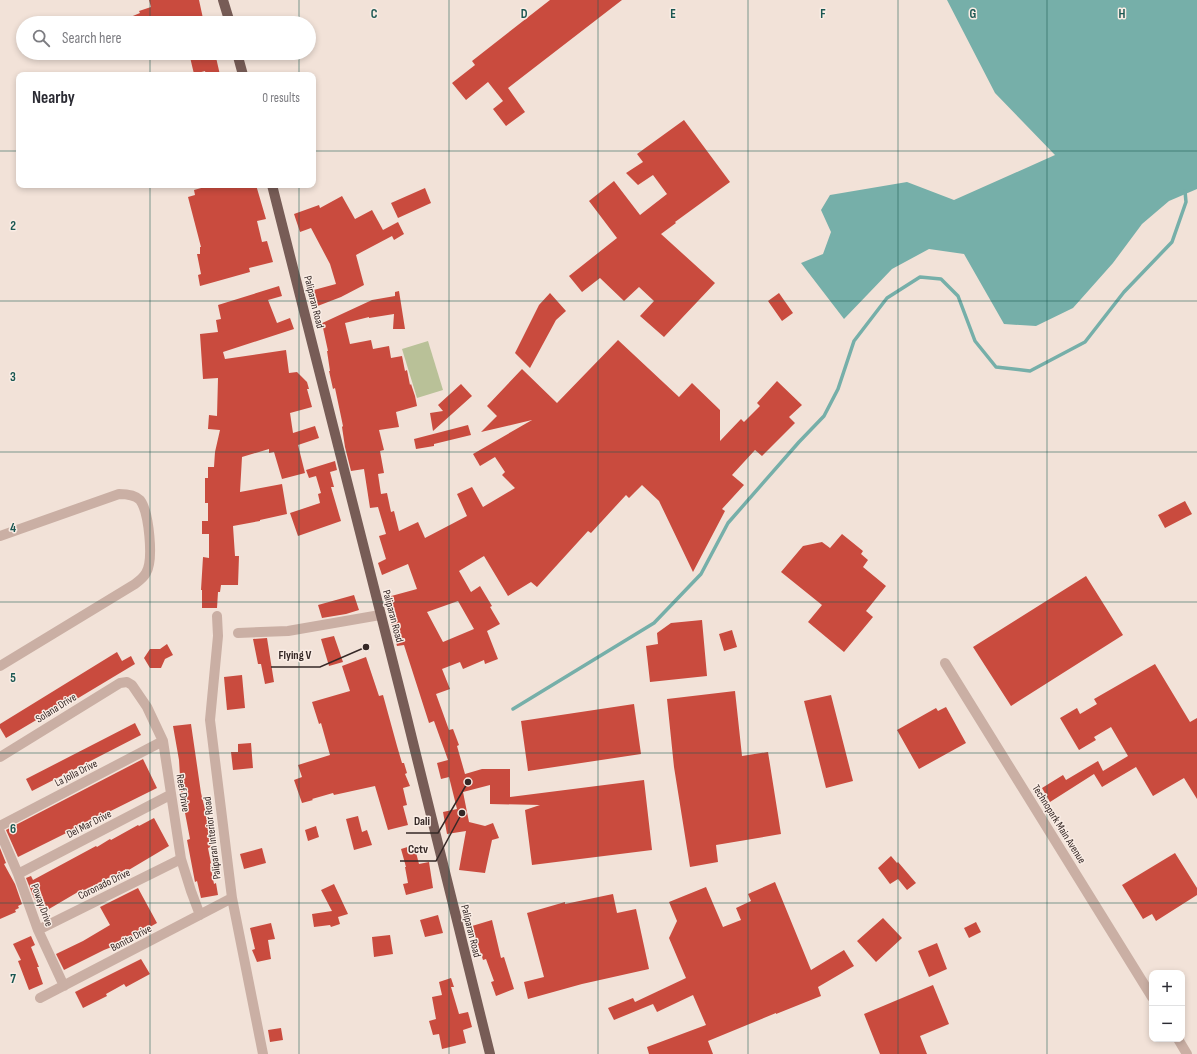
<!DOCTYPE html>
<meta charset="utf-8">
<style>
:root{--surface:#fff;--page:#f7f7f7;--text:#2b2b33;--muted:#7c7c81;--line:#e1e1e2}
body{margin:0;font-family:"Sofia Sans Condensed",sans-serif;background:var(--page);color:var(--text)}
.controls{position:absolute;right:12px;bottom:12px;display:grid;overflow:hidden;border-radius:8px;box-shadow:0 2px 6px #0003}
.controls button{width:36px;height:36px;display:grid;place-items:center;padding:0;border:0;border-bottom:1px solid var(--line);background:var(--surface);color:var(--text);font:20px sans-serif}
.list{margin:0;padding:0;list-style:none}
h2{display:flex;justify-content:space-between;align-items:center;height:52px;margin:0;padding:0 16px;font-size:17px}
h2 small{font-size:13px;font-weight:400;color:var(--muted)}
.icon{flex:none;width:22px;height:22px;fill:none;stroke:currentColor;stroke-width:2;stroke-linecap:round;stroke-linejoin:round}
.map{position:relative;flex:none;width:1197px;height:1054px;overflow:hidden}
.search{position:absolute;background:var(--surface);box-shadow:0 2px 6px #0003;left:16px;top:16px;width:300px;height:44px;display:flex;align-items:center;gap:10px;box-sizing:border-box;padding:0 14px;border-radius:22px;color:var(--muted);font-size:15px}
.panel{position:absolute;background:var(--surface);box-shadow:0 2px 6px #0003;left:16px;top:72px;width:300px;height:116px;border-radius:8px}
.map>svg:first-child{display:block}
.green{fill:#b9c198}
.water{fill:#76afa9}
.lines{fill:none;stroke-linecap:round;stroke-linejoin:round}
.stream{stroke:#76afa9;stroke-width:3.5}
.building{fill:#c94b3e;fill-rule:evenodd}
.street{stroke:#caafa4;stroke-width:10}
.primary{stroke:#775c56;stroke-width:10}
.grid{fill:none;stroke:#1a5752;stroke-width:1;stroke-opacity:0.55}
.labels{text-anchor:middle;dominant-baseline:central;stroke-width:3;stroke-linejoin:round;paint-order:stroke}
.street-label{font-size:11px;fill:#352826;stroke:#f9ece4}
.grid-label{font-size:13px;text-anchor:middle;font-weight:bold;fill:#1a5752;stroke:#f9ece4;stroke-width:3;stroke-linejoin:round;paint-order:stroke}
.leader{fill:none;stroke:#352826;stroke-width:1.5}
.callout-dot{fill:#352826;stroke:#f9ece4;stroke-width:1.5}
.callout-label{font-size:12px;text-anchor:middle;font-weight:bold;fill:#352826;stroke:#f9ece4;stroke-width:3;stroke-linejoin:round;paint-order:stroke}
</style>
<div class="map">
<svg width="1197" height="1054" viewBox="0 0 1197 1054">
<rect width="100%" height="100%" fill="#f2e2d8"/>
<path class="green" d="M428,341L443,390L417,398L402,349Z"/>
<path class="water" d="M947,0H1197V189L1169,201L1142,224L1113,263L1073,308L1036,326L1004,324L964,254L929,249L892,269L844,319L801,263L823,254L831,232L821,210L830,195L907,182L954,200L1055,155L995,93Z"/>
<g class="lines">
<path class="stream" d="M513,709L654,623L701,574L728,523L799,442L824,416L838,389L854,341L887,298L920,277L941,279L958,296L975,341L996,367L1030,371L1085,342L1124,292L1172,242L1186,202L1185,191"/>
</g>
<path class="building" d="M149,0H199L204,23H116L140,13L139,11L151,7Z
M550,0H622L508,88L525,112L506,126L493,109L503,101L488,82L466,100L452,83L475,65L472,61Z
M189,53H215L220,75H206L205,71L194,74Z
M684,120L730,182L675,222L676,223L661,234L715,283L664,337L640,316L654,301L639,287L624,301L600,278L582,292L569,276L617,238L589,201L614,181L640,215L667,194L653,175L638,185L626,173L643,162L637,154Z
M212,185H256L266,219L257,221L262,242L267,241L273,262L249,268L250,272L200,286L198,275L201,274L197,254H200V247H201L188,197L195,195L194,190Z
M425,188L431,203L398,218L391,203Z
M342,196L355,219L372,210L383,230L398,222L404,234L394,240L392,236L356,255L364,285L341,297L315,307L310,291L336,284L330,264L311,228L300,232L294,214L319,205L320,208Z
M279,286L282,296L268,300L277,323L290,318L294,329L223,352L225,359L286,350L289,373L297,372L307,382L309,389H307L312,407L290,413L293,433L315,426L319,438L298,445L305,473L282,479L274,452L269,453V449L242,457L240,492L282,484L287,514L260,520V521L233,526L235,556H239L238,585H221L220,592H218L217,608H202V590H201L203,557L209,558V534H202V521H208V503H205V478H208V467H214L215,452L220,430L208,429L209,415L217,416L218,378L203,379L200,334L218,332L216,320L221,319L218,305Z
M399,291L405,329H393L394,314L369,318V317L345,323L350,344L371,340L373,349L389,346L391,358L402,356L405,371L407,370L410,385L411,384L415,396L417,406L396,412L399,427L379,430L384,450L380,451L384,473L378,474L381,494L387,493L391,512L394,511L399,531L418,522L425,538L467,516L457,494L472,487L483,507L515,488L502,475L505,472L495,457L480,466L473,454L532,420L481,432L497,416L487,406L522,369L557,403L618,340L679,397L692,383L720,410V441L741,419L744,422L760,406L757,403L777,381L802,405L789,417L795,423L762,456L755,450L732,475L744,485L722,509L725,511L693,572L659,501L642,485L629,498L626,495L591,533L588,531L537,587L531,582L508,596L484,556L459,571L471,592L480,586L492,606L490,607L500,624L487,631L498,659L485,664L484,660L463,669L460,662L442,669L450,689L436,694L449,730L453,729L459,745L457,746L465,774L482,769H510V797L644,780L652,850L532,865L525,810L540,805L490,804V785L463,792L469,822L485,826L493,823L499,838L492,840L485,873L459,870L466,831L447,834L443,812L457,809L449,777L441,779L437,763L448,760L434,721L429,723L404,645L397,646L384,598L417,589L408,564L382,575L378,563L386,559L379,536L386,534L378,507L370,508L364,469L351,471L345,447L342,427L343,426L335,388L333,389L329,371H330L327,351H328L323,328L320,329L318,325L372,300L395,296V292ZM458,601L474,629L443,642L427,612Z
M550,293L566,311L556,320L530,368L515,353L539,305Z
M779,293L793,313L782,321L768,301Z
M461,384L472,396L433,431L430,413L443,411L438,405Z
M468,425L471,435L434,444V446L416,449L414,439Z
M335,461L337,470L330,472L334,487H331L341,521L298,536L290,513L320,503L318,494L321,493L316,476L309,478L306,470Z
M1185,501L1192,514L1165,528L1158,515Z
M842,534L863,551L861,554L868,560L863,567L886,586L866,611L873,617L844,652L808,622L822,605L781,572L803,546L822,542L830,548Z
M1086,576L1123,635L1011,706L973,647Z
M354,595L359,610L346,614L322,618L318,605Z
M702,620L707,676L650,682L646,646L658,644L657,633L671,623Z
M732,630L737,647L724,651L719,634Z
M334,636L343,662L329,666L321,639Z
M267,638L274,682L265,684L261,664H258L253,639Z
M167,644L173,655L165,659L161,668H150L144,658L150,649H160Z
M117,652L122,661L131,656L135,664L70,703L67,705L65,703L6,738L0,728V724Z
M366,657L379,696L383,695L397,746L402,763H404L407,773L405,774L410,786L403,788L407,805L403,806L408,825L388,830L375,786L334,795L333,793L312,799L313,800L302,803L294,780L302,777L298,765L330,755L321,723L319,724L312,702L350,691L342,666Z
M1155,664L1190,722L1197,718V799L1184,778L1153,796L1136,767L1102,787L1094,774L1050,802L1042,788L1063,775L1066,780L1098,761L1103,771L1128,756L1111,727L1094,737L1096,740L1079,750L1060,718L1077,708L1080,714L1097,704L1094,699Z
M242,675L245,708L227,710L224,677Z
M735,691L742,756L768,752L781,834L716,845L718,862L690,867L674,767L667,699Z
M831,695L853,781L826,788L804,701Z
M634,704L641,754L528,771L521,721Z
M946,707L966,743L919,769L897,730L936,708L938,711Z
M135,723L141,735L32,791L26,779Z
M191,724L201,793L210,830H208L211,847L208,848L211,863L210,864L214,884L216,883L218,895L201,898L197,881L195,882L187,840L190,839L181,792L179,760L173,726Z
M251,743L253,768L233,770L231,752H238V744Z
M143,759L157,788L18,857L6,830Z
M358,816L362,832L367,830L372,845L354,850L346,819Z
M154,818L169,846L127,871L126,869L113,877L112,876L84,891L83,889L49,909L48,907L41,911L34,898L26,878L31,876L33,880L96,846L97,847L110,839L111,840L138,825L139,826Z
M316,826L319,837L308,841L305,830Z
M414,845L419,864L429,862L433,888L406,895L403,884L408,883L405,867H406L401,849Z
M0,848L6,863L4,864L15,884L22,904L18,906L19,908L15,910L16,912L0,919Z
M262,848L266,863L244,869L240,854Z
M1175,853L1197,888V895L1156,921L1152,914L1143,919L1122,885Z
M891,856L897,863L898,862L916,883L907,890L898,879L890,884L878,868Z
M775,882L811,970L844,950L854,966L818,987L821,996L776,1014V1013L708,1041L713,1054H649L647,1047L706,1025L693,995L657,1012L653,1004L614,1020L608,1008L633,998L635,1002L686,978L669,938L677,921L669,902L706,887L723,927L741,920L736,908L751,901L748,894Z
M334,884L348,914L338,917L340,924L331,927L330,925L314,927L312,914L332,911L321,890Z
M138,888L157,923L119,944L104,950L64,970L56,954L83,941L110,925L100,907Z
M613,894L617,913L636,909L649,969L582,984L528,999L524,982L544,977L527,913L565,902V904Z
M438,915L443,933L425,937L420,920Z
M883,918L902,938L876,962L857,941Z
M492,920L501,958L504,957L514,989L496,996L491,982L494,981L486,959L483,960L472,926Z
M976,922L981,932L969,938L964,928Z
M271,923L275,939L268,940L271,959L257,962L252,950L255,949L250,928Z
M390,935L393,954L374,957L372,937Z
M31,936L35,945L31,947L39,967H37L43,984L29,990L18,961L21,960L13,944Z
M937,943L947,969L929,977L918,951Z
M141,959L150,974L126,987L124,984L106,994L107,996L83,1008L75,992Z
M451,978L454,987H451L459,1014L468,1012L472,1027L463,1030L466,1043L442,1049L439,1034L433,1035L429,1021L436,1019L432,997L442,995L439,982Z
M933,985L949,1024L920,1036L927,1054H880L864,1014Z
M281,1028L283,1040L270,1042L268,1030Z"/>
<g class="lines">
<path class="street" d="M0,536L119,494C126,494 135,495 140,500C149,512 154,560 146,573C144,577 139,581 135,584L0,666
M217,616L218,636L210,720L232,898L263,1054
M238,633L288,631L380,615
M945,663L1152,997
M0,757L120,683L127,682L132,685L147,707L163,741L181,859L191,891L200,915
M0,826L163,741
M0,832L18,874L38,930L64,986
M18,874L170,795
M38,930L181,859
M40,998L232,898
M1178,1039L1187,1054"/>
<path class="primary" d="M223,0L230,23
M237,53L243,75
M272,185L404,706L490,1054"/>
</g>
<path class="grid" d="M150,0V23M299,0V23M449,0V1054M598,0V1054M748,0V1054M898,0V1054M1047,0V1054M150,53V75M299,53V75M0,151H19M313,151H1197M150,185V1054M299,185V1054M0,301H1197M0,452H1197M0,602H1197M0,753H1197M0,903H1197"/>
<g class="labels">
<g class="street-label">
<text transform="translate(314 302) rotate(76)">Paliparan Road</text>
<text transform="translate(393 616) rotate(75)">Paliparan Road</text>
<text transform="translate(56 708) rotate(-32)">Solana Drive</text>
<text transform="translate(76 773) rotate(-27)">La Jolla Drive</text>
<text transform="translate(183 793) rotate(81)">Reef Drive</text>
<text transform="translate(89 824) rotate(-27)">Del Mar Drive</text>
<text transform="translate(1059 824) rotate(58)">Technopark Main Avenue</text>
<text transform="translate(212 838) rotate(-97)">Paliparan Interior Road</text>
<text transform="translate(104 884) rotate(-26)">Coronado Drive</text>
<text transform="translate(42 905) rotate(70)">Poway Drive</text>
<text transform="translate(471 931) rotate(76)">Paliparan Road</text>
<text transform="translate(131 938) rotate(-28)">Bonita Drive</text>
</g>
</g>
<g class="grid-label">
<text x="374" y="18">C</text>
<text x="524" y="18">D</text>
<text x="673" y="18">E</text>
<text x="823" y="18">F</text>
<text x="973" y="18">G</text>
<text x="1122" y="18">H</text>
<text x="13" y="230">2</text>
<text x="13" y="381">3</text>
<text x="13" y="532">4</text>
<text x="13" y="682">5</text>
<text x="13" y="833">6</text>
<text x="13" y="983">7</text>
</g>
<path class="leader" d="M366 647L320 667H271M468 782L438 833H406M462 813L436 861H400"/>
<g class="callout-dot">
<circle cx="366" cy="647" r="4"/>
<circle cx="468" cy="782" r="4"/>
<circle cx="462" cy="813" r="4"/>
</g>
<g class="callout-label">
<text x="295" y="659">Flying V</text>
<text x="422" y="825">Dali</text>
<text x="418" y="853">Cctv</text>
</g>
</svg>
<div class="controls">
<button>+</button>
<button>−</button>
</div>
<div class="search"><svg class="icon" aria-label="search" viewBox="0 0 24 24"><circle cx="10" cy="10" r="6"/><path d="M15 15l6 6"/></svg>Search here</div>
<section class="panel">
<h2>Nearby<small>0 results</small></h2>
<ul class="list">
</ul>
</section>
</div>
